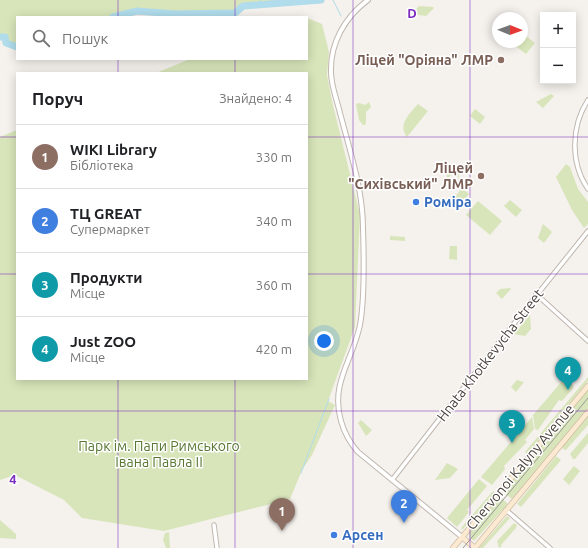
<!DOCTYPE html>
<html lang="uk">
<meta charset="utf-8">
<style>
:root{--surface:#fff;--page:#f2f2f2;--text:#202124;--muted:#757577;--line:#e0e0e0;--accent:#0b8043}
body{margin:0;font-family:Ubuntu,sans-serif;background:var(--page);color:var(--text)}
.controls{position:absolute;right:12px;top:12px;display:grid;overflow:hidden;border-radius:0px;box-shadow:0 2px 10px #0003}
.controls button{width:36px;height:36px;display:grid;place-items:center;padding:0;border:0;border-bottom:1px solid var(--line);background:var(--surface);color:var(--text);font:20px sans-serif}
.compass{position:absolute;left:492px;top:12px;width:36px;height:36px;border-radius:50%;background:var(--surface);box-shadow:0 2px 10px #0003;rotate:91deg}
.you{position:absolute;left:324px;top:341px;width:14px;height:14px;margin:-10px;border:3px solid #fff;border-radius:50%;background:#1a73e8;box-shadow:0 0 0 6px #1a73e833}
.badge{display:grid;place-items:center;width:26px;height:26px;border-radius:50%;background:var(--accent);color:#fff;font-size:13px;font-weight:700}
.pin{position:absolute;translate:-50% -33px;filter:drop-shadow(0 1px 2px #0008)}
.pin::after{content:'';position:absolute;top:21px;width:14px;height:12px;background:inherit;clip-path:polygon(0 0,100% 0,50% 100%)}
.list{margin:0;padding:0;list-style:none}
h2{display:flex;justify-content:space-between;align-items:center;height:52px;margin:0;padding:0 16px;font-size:17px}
h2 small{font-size:13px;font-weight:400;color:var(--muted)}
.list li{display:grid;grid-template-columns:26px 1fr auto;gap:12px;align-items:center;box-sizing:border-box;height:64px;padding:0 16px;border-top:1px solid var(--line)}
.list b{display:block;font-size:15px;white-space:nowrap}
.list p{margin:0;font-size:13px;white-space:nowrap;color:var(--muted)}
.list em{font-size:13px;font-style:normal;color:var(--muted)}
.icon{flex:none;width:22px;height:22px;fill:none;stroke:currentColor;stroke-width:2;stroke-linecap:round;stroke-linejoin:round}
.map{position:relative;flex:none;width:588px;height:548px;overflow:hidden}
.search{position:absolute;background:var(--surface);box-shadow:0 2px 10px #0003;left:16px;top:16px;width:292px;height:44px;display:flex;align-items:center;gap:10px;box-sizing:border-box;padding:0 14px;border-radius:0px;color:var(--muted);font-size:15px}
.panel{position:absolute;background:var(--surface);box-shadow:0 2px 10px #0003;left:16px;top:72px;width:292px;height:308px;border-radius:0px}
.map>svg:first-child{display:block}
.green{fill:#d8e5ba}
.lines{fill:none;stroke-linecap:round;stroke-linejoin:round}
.stream{stroke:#b0dceb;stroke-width:1}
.river{stroke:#b0dceb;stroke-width:7}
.minor-casing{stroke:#c0b8b0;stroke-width:5.5}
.tertiary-casing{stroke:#c0b8b0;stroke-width:6}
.secondary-casing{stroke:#d0bca1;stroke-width:6}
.minor{stroke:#fff;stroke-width:3.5}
.tertiary{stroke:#fff;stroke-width:4}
.secondary{stroke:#fbead1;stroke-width:4.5}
.tram{stroke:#9a9a9a;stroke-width:1}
.grid{fill:none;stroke:#7b2cbf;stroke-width:1;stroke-opacity:0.55}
.education-dot{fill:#8d6e63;stroke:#fff;stroke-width:1.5}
.shop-dot{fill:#3f7fe0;stroke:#fff;stroke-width:1.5}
.labels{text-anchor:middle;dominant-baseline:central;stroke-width:3;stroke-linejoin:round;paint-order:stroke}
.education-label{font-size:14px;font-weight:bold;fill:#785e54;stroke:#fff;text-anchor:end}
.shop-label{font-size:14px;font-weight:bold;fill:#366cbe;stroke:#fff;text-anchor:start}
.street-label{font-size:14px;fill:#49413b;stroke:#fff}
.park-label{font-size:14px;fill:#577732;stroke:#fff}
.grid-label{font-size:13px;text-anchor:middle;font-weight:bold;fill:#7b2cbf;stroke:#fff;stroke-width:3;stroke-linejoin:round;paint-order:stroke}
</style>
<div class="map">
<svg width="588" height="548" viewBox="0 0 588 548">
<rect width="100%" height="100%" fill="#f5f1ed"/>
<path class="green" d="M0,0H300L243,6L235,13L175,14L137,11L113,17H17V47L6,43L5,37H0Z
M419,6L433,7L434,8L426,16L412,14Z
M307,18L322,24L329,52L327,75L332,101L360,215L355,327L328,401L335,405L312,455L302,470L290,499L164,531L82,518L64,500L15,475L0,480V137L17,130V379H307V73H156L190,59H307Z
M522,33L535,43L526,54L510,42H522Z
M551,94L554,96L543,108L536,102Z
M369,102L371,107L366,112V122L365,125H363L359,120L356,104L359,103L365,105Z
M418,104L428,111L407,137C397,125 410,113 418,104Z
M475,109L485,117L480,124L470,116Z
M454,164L458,168L459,178L453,173L447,179V172Z
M566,164L570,167L578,189L588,202V224L584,228L572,210L556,177Z
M462,188L469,194L458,208L451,202Z
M510,200L522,210L516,217L504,206Z
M478,201L502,221L490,235L466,215Z
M543,224L552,232L544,243L538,238Z
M390,236L405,237V241L390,240Z
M450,246H457V260L449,259Z
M500,289L510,288L511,289L502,299L496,293Z
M530,315L531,329L525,336L514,334Z
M569,373L572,375L569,380L574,387L562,401L559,400L538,430L535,429L533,415Z
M588,377V381L527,454L525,452Z
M517,380L524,382L516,392L511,387Z
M588,390V408L512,499L503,492Z
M588,415V425L566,450L563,449L562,446Z
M532,417L534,429L525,440L527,442L504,466L505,469L492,485L481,477Z
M361,420L372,430L366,436L358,423Z
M588,433V443L575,459H573L570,454Z
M556,456L561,460L521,507L517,504Z
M447,463L458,469L450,478L435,480Z
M574,466L580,471L569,485L563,479Z
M479,479L487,486L467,510L469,512L457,527L447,518Z
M493,491L495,493L462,530L461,528Z
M499,496L508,504L474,541L469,537V533Z
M507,516L510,518L483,548H479Z
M0,520L16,534V539L0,538Z
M514,523L517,525L516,528L501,545L502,546L499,548L497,541Z
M169,532L170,548H166L163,540L165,533Z"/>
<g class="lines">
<path class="stream" d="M333,0L341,16
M258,5L260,0
M301,473L329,399"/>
<path class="river" d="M113,17L137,11L175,14L235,13L243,6L321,0
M0,37H5L6,43L17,47"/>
<defs>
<path id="minor" d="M588,100C571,126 570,163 588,189
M536,294L588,341
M392,480L500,341L588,231
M506,510L550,548
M214,525L217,548"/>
<path id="tertiary" d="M368,0C345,17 330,43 331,72C331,86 337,100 340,113C350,151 363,190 363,228C364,258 365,297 360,325C353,360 330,383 341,421C344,432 350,443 358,452L462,537"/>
<path id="secondary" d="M462,537L475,548
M453,548L588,386
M475,548L588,412"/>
</defs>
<use href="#minor" class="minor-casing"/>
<use href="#tertiary" class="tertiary-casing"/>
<use href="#secondary" class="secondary-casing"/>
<use href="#minor" class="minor"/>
<use href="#tertiary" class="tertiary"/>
<use href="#secondary" class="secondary"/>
<path class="tram" d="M463,548L588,398"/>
</g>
<path class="grid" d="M118,0V17M235,0V17M353,0V548M470,0V548M118,59V73M235,59V73M0,137H17M307,137H588M0,274H17M307,274H588M118,379V548M235,379V548M0,411H588"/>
<g class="education-dot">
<circle cx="501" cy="60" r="4"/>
<circle cx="481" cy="176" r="4"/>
</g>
<g class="shop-dot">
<circle cx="416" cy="202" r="4"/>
<circle cx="334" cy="535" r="4"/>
</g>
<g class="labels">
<g class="education-label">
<text x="493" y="60">Ліцей "Оріяна" ЛМР</text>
<text x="473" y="168">Ліцей<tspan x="473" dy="16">"Сихівський" ЛМР</tspan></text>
</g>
<g class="shop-label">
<text x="424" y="202">Роміра</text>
<text x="342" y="535">Арсен</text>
</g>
<g class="street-label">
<text transform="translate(490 355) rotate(-52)">Hnata Khotkevycha Street</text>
<text transform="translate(520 467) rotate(-50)">Chervonoi Kalyny Avenue</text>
</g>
<g class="park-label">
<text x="159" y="446">Парк ім. Папи Римського<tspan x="159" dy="16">Івана Павла ІІ</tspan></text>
</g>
</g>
<g class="grid-label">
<text x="412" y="18">D</text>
<text x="13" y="484">4</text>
</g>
</svg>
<div class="controls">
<button>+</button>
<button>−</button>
</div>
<svg class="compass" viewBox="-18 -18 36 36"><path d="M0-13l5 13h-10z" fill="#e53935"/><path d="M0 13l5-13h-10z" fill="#757577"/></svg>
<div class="you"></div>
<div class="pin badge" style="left:282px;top:531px;background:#8d6e63">1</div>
<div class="pin badge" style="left:404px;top:523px;background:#3f7fe0">2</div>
<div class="pin badge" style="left:512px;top:443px;background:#0f9aa8">3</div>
<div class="pin badge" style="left:568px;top:390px;background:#0f9aa8">4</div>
<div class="search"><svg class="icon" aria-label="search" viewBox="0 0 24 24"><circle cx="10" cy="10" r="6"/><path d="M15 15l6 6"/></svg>Пошук</div>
<section class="panel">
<h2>Поруч<small>Знайдено: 4</small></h2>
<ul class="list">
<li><span class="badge" style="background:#8d6e63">1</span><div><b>WIKI Library</b><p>Бібліотека</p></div><em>330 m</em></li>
<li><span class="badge" style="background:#3f7fe0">2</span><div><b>ТЦ GREAT</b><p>Супермаркет</p></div><em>340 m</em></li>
<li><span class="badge" style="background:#0f9aa8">3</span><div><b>Продукти</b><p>Місце</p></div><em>360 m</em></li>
<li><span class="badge" style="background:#0f9aa8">4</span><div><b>Just ZOO</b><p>Місце</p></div><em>420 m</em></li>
</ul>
</section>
</div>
